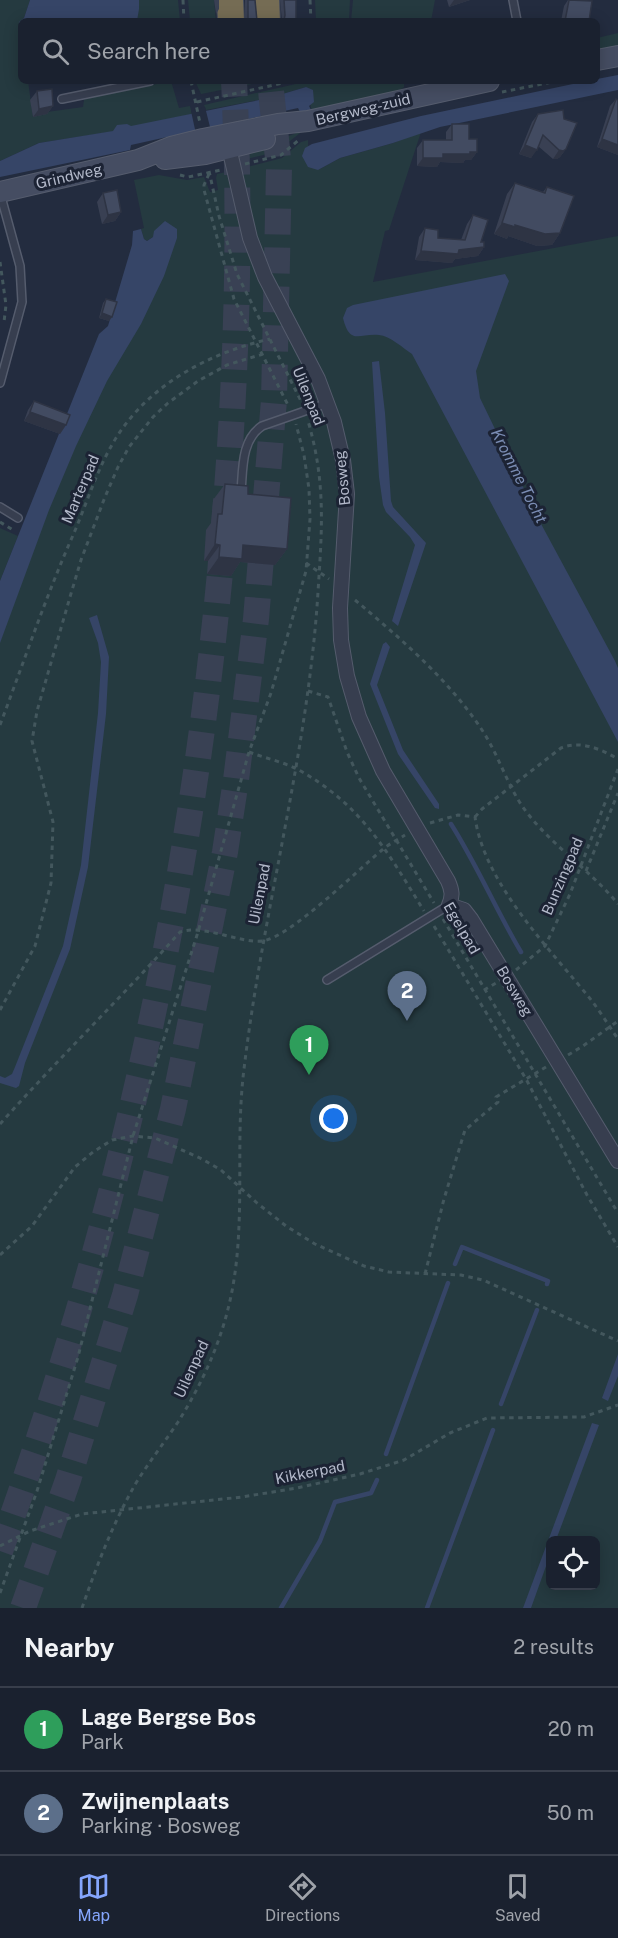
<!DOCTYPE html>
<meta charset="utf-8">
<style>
:root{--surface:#1a212f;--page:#232937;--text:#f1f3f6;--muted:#9fa3aa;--line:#383e4b;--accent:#85a6fd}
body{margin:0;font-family:"Public Sans",sans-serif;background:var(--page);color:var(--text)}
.controls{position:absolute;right:18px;bottom:18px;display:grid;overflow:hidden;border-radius:9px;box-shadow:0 3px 15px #0003}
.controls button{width:54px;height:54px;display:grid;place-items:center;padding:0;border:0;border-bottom:2px solid var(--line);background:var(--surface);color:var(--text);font:30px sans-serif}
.you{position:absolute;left:334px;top:1119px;width:21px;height:21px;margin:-15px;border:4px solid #fff;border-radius:50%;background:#1a73e8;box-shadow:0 0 0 9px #1a73e833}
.badge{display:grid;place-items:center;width:39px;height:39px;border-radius:50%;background:var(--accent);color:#fff;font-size:20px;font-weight:700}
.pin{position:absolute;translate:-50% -50px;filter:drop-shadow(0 2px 3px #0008)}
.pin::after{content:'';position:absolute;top:32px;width:21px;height:18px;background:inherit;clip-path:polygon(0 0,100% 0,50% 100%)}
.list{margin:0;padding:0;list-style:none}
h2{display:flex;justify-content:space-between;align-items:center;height:78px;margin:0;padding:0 24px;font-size:26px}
h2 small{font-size:20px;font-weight:400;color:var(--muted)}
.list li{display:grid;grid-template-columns:39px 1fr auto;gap:18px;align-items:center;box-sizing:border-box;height:84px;padding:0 24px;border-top:2px solid var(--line)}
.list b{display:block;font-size:22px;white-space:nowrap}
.list p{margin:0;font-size:20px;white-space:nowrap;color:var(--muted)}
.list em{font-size:20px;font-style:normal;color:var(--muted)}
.icon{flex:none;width:33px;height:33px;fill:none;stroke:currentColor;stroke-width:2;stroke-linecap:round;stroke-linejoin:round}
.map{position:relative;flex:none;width:618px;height:1608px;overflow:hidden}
.search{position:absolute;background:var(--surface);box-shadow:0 3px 15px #0003;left:18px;right:18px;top:18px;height:66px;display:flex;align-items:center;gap:15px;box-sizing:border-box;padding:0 21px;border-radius:9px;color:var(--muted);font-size:22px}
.sheet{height:246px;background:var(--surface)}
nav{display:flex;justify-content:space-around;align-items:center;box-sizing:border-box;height:84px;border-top:2px solid var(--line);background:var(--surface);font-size:16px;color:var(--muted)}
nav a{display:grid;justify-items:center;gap:3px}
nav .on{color:var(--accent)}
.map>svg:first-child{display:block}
.green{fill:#253a40;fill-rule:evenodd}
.water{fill:#364567}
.pier{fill:#232c3f}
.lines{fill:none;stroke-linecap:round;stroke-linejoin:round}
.stream{stroke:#364567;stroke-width:4.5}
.highway-tunnel{stroke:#394154;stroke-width:26;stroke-dasharray:26 13;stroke-linecap:butt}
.lane-casing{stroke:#555c6d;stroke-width:10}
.street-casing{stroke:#555c6d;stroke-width:16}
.secondary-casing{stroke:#555c6d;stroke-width:22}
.highway-casing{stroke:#42495a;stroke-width:28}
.path{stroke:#43575d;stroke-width:3;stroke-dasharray:4.5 4.5;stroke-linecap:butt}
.lane{stroke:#373e4f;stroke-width:7}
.street{stroke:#373e4f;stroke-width:14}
.secondary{stroke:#454d62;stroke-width:20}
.highway{stroke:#756c54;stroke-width:26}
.wall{fill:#394053}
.shaded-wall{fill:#2e3444}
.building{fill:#424b61;stroke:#2e3444;stroke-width:1.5}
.labels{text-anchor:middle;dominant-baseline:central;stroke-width:6;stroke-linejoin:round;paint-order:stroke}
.street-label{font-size:15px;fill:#b3b9ca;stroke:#1c2334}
.water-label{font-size:16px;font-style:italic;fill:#7a8cb3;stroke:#1c2334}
</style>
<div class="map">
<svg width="618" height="1608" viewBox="0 0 618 1608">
<rect width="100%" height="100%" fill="#232c3f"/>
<path class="green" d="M0,0H30L24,18L19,23L21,81H28L33,117L47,112L83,107L84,100L89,98L171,81L179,108L190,106L192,114L110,132L39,143L0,161Z
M139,0H178L180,21H137Z
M188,0H214L216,21H190Z
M315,0H350L349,21H316Z
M353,0H435L431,21H351Z
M618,33V46L597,50V38Z
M195,81H268L201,94Z
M309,81H404V87L397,93L312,112L306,87L269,98L206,110L204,105Z
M304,130L276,152L247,159L253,150Z
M421,132L389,230L385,231L373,282L618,236V1608H0V610L153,237L147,241L144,239L141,229L144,228L134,180L159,175L187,180L204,177L210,192L218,190L216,178L217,174L226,172L231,188L244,186L243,168L282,158L301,142L308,140V145L318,170L340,158L393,143ZM550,1540H596V1586H550Z
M0,528L18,536L0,581Z"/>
<path class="water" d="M30,0H139V9L137,21H21V34L19,22L24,18Z
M618,75V90L440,127L393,143L340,158L318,170L308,167L302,156L305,148L312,144L421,116L587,81H597V79Z
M306,87L313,90L314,102L309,106L311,110L300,112L298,108L131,145L130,150L0,177V161L39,143L113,131L117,125L127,124L131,126L269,98Z
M165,221L177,229V238L164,276L141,324L107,381L76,446L49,510L0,643V581L99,334L108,326L132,245L133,231L141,229L144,239L147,241L153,237L154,231Z
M505,274L509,281L476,371L480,398L540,522L615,661L618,668V742L412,354C403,348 390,336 379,335C359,333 350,346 343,318L347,308L353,305Z
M379,361L385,413L391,501L393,507L426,543L398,626L392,621L415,545L410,537L386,512L383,505L379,477L372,362Z
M97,615L109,657L106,714L88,867L70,949L25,1063L19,1086L16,1088L0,1083V1076L5,1078L12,1074L15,1067L63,946L81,865L98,713L101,662L98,643L89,618Z
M386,642L390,647L377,685L403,750L439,804V809L435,808L398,754L370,684L383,644Z
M618,1354V1376L608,1401L602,1398Z
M592,1423L599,1425L556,1540H550V1555L531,1608H523Z"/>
<path class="pier" d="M205,107L211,131L196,134L191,111Z"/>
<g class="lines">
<path class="stream" d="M451,824C477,865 496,910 521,952
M455,1264L462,1247L548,1281L547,1284
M501,1404L537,1310
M386,1454L448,1283
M281,1608L320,1541L335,1502L371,1493L377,1480
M427,1608L493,1430"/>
<path class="highway-tunnel" d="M0,1551C122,1214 199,859 226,502C237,362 241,221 234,81
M23,1608L68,1480L125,1295L173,1109L225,852L236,780L256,619L274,400L279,168L270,81"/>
<defs>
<path id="lane" d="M513,0L517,21
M62,99L150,81
M0,193L20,266L22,302L0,383
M241,492C243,469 241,440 262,426L328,403
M0,507L18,518
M327,980L449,905"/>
<path id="street" d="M227,139L250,238L265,277L318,379L334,422L343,460L347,494L340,608L341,640L347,676L359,717L383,771L448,881C452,890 453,896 449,905L464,910L471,919L618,1161"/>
<path id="secondary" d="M597,60L618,56
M165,159L205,154L265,139
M0,192L138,160L171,147L203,139L278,124L308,121L489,81"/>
<path id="highway" d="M230,0L231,21
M266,0L267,21"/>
</defs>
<use href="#lane" class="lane-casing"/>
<use href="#street" class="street-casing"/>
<use href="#secondary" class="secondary-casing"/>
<use href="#highway" class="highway-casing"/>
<path class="path" d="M183,0L184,21
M310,0L311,21
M191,81L200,123
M502,92L557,81
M197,102L292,81
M245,164L281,155L300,139
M209,171L219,216L237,274L302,403
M209,174L204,185V190L234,299L289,407
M180,175L188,177L221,170
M0,262L6,305L4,322
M0,522L13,530
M306,563L329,579
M355,600C400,638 449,680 482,730C500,757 508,789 528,814C554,847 591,871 618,904
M308,691L328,697L347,752L359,778L434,903
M0,725C23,664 44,602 70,542C86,507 96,470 116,438C150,384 209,353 270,339
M249,752C265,758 283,762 297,769C361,804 387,851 424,911
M475,817L482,809L561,748C580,740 601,749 618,759
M430,823L458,815L475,817C484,884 551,950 592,1001C601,1013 609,1026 618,1039
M586,871L618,793
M443,919L618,1213
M434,926L526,1079L587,1195L618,1247
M516,970L545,946L570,894L618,769
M484,990L496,983
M0,1010L35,946L51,883L53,822L32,741L37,711L70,597L81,560L105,497L118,467L129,447L153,417L168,403L198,381L227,365L263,354
M568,1055L583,1046L618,1021
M0,1124C58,1059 121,998 180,932C203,924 238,943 262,941C288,939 359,869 382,850C389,844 397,840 405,835
M0,1255L32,1226L75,1167L93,1152L112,1140L133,1136L155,1138L200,1158L221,1170L257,1203L286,1226L315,1244L364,1266L389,1272L461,1275L483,1280L618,1341
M425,1274L444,1199L465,1130L498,1102L496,1097L546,1067
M0,1546L30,1531L82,1514L242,1497L297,1488L360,1474L404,1460L450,1433L487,1418L584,1417L618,1405
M0,1593L37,1491L78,1357L133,1136L198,932L249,752L271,693L306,571L310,519L309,489L304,455L296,424
M82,1608C97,1565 113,1523 136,1483C149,1462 164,1443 178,1422C200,1387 218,1349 228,1309C248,1231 234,1148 244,1069C263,909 308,753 318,592C322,529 326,482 308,421"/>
<use href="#lane" class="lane"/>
<use href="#street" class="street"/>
<use href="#secondary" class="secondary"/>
<use href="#highway" class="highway"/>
</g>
<path class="wall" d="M214,0H219V9L216,14Z
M245,0H255L257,21H245Z
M280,0H296V21H282Z
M447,0H470L449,7Z
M568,0H587L589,21H561L564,6Z
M37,91L53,106L47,114L33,117L30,100Z
M616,99L618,100V155L597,147L610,106Z
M538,114L566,149L560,157L557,159H553L538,146L531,158L519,154L532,122Z
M452,124L469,139L477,152L471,160H465L463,163L440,162L437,167L417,166V148L423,140H446V132Z
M515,183L543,192L547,187L560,233L552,245L537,246L508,236L507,239L494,234L507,194Z
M103,193L121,212L115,221L102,224L97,202Z
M473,215L481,242L484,247L478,256L455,259L452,263L415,260L419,237L425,228L438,238L461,240L467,224Z
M106,299L112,317L109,321L99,318L103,303Z
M34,401L66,425L60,434L24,421L28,410Z
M225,484L248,494L287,549L275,565L240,562L231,576L207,574L208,561H204L206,530L211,523L213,500Z"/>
<path class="shaded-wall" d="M454,0H470L449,7Z
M53,106L47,114L33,117L39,109Z
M602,139L618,145V155L597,147Z
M525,145L537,150L531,158L519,154Z
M566,149L560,157L557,159H553L559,150Z
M470,152H477L471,160H465L463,163L440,162L437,167L417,166L423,158L443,154Z
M121,212L115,221L102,224L108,215Z
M502,223L515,225L560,233L552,245L537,246L508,236L507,239L494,234Z
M484,247L478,256L455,259L452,263L415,260L421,251L459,250Z
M102,313L112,317L109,321L99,318Z
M30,412L66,425L60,434L24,421Z
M215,544L220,545L208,561H204Z
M243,545L287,549L275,565L240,562L231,576L207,574L219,557Z"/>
<path class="building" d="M248,0H255L257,21H248Z
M284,0H296V21H284L285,15Z
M569,0L592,1L589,21H565Z
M52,89L53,106L39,109L37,91Z
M616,99L618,100V145L602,139Z
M563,110L564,119L577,123L566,149L563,151L559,150L543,135L537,150L525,145L538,114Z
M452,124H469V139H477V152H470V154H443V158H423V140H452Z
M515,183L545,193L547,187L574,196L560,233L545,234L515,225V227L502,223Z
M117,190L121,212L108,215L103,193Z
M473,215L488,220L481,242H484V247L459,250L458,254L421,251L425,228L438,230V238L465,240Z
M106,299L117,302L112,317L102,313Z
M34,401L70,415L66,425L30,412Z
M225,484L248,486V494L291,498L287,549L243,545L242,559L219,557L220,545L215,544L218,514H222Z"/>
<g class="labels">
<g class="street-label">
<text transform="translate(363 109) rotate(-13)">Bergweg-zuid</text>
<text transform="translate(69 176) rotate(-13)">Grindweg</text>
<text transform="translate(309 396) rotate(68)">Uilenpad</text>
<text transform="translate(342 478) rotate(-96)">Bosweg</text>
<text transform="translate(80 489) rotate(-67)">Marterpad</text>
<text transform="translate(562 876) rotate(-67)">Bunzingpad</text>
<text transform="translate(259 894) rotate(-79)">Uilenpad</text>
<text transform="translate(462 928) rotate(60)">Egelpad</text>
<text transform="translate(515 991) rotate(59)">Bosweg</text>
<text transform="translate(191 1369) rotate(-65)">Uilenpad</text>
<text transform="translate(310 1472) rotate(-11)">Kikkerpad</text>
</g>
<g class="water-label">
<text transform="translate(519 476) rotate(63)">Kromme Tocht</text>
</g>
</g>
</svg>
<div class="controls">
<button><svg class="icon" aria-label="locate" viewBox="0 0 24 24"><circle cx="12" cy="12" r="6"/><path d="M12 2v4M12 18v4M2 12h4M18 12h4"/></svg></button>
</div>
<div class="you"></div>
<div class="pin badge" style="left:309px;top:1075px;background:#2e9e5b">1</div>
<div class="pin badge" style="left:407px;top:1021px;background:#5c6f8a">2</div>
<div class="search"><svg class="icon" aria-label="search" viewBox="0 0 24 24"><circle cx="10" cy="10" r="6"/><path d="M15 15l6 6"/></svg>Search here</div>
</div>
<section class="sheet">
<h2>Nearby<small>2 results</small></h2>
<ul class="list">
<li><span class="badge" style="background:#2e9e5b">1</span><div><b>Lage Bergse Bos</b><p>Park</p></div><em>20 m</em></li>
<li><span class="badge" style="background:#5c6f8a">2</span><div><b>Zwijnenplaats</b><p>Parking · Bosweg</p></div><em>50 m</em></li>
</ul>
</section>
<nav>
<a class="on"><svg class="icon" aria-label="map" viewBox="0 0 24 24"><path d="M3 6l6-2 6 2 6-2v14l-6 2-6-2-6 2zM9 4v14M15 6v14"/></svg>Map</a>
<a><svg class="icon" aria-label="directions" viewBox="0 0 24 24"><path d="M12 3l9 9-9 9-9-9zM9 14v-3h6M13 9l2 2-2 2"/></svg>Directions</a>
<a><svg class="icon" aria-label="saved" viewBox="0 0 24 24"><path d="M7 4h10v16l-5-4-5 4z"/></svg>Saved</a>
</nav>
